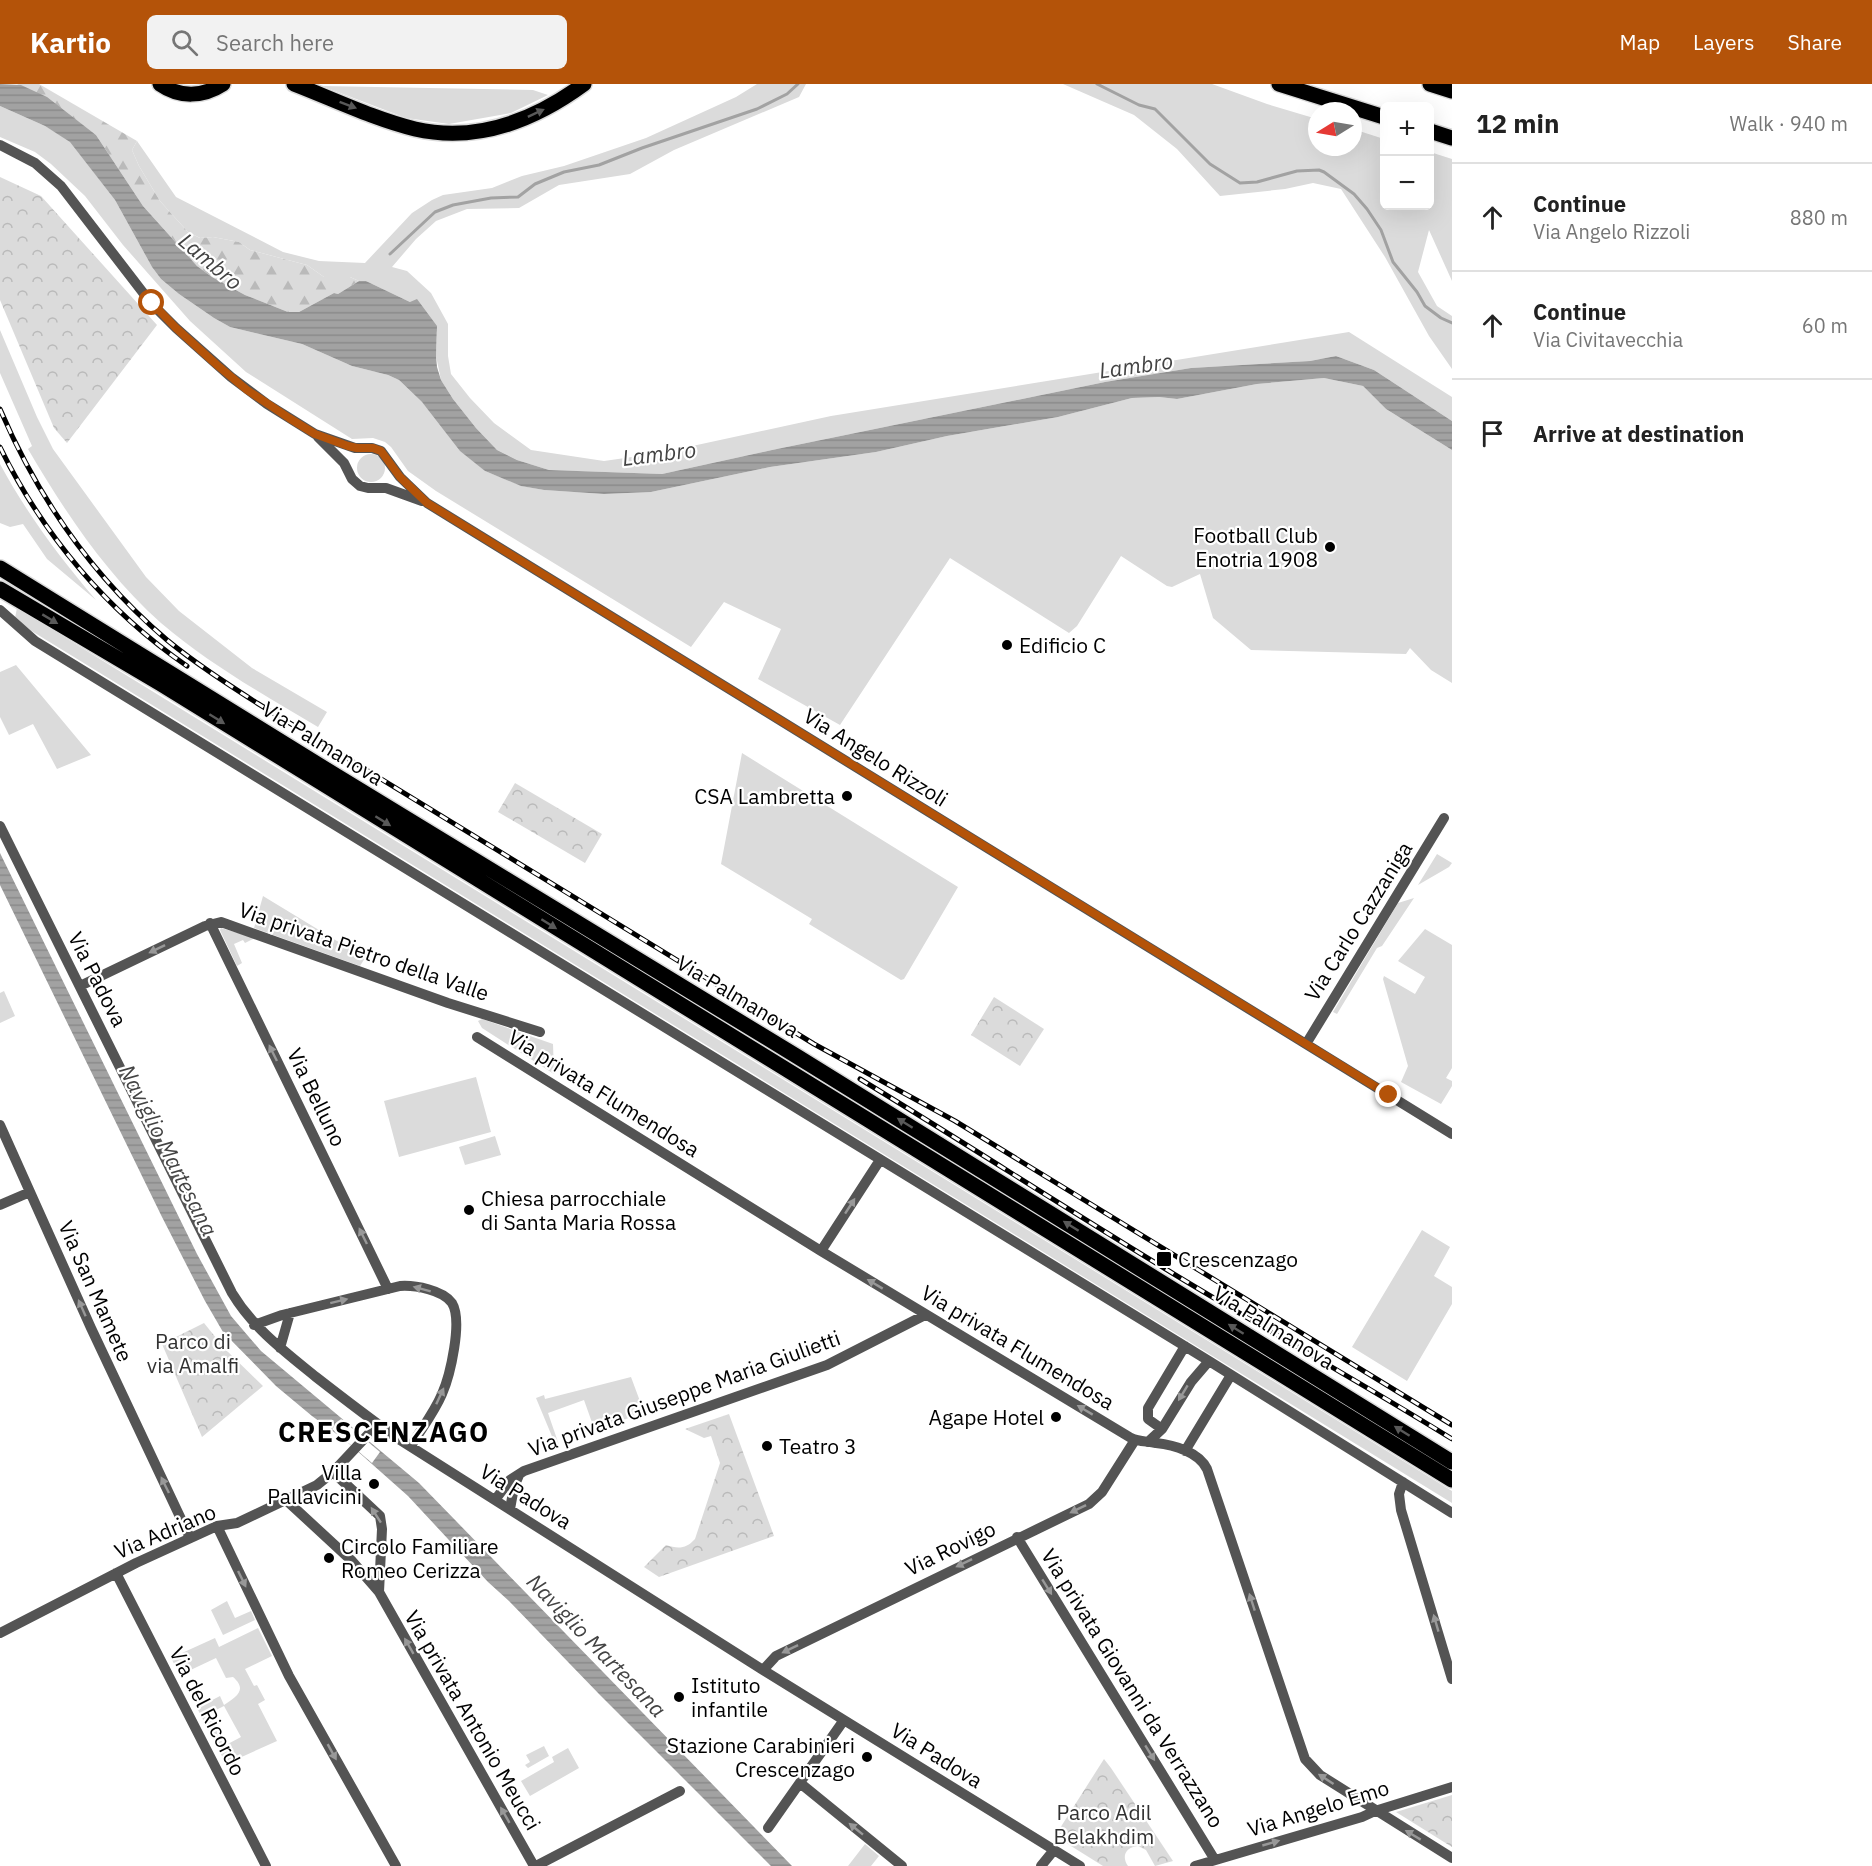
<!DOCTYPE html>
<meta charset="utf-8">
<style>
:root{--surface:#fff;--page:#f2f2f2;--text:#222;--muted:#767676;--line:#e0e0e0;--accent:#b45309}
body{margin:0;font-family:"IBM Plex Sans",sans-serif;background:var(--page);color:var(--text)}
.controls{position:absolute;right:18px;top:18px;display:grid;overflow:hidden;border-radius:9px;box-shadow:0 6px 24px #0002}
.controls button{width:54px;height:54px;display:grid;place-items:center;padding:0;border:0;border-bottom:2px solid var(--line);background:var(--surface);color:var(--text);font:30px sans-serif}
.compass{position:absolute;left:1308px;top:18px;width:54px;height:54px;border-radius:50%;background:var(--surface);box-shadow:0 6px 24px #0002;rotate:259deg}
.stop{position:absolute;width:18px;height:18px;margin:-14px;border:4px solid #b45309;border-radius:50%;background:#fff}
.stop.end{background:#b45309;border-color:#fff;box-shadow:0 2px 6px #0008}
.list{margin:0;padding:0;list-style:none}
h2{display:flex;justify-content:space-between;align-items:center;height:78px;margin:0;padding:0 24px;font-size:26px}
h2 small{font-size:20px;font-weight:400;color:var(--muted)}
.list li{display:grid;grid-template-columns:39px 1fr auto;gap:18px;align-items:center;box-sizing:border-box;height:108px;padding:0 24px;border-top:2px solid var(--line)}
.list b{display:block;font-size:22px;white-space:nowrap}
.list p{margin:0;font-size:20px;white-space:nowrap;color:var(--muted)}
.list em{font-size:20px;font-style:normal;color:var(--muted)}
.icon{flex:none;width:33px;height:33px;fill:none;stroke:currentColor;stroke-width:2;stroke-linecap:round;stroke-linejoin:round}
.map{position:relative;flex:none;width:1452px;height:1782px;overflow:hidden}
header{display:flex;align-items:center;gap:36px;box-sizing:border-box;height:84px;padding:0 30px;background:var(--accent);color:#fff}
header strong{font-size:28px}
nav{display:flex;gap:33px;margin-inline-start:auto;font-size:21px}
.search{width:420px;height:54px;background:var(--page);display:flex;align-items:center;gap:15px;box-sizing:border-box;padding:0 21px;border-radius:9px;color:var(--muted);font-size:22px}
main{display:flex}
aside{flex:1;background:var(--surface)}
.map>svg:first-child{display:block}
.green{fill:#dbdbdb;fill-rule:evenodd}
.forest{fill:url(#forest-firs)}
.park{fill:url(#park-crowns)}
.water{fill:url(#water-rules)}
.pier{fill:#fff}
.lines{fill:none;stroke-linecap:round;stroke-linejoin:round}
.stream{stroke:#a2a2a2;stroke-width:3}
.highway-casing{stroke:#dbdbdb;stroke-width:18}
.minor{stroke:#545454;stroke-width:10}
.highway{stroke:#000;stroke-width:15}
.rail-casing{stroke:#000;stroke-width:5}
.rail{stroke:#fff;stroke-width:3;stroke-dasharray:9;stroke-linecap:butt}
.oneway{fill:#595959}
.oneway2{fill:#989898}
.route{stroke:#b45309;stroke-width:8}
.poi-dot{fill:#000;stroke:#fff;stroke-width:2}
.labels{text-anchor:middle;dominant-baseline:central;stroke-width:4.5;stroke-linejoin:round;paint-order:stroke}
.poi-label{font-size:21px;fill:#000;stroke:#fff;text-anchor:start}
.street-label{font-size:21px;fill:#000;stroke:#fff}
.park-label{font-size:21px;fill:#323232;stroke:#fff}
.water-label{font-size:22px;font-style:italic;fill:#434343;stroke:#fff}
.district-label{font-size:27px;font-weight:bold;letter-spacing:1.5px;fill:#000;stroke:#fff}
</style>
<header>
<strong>Kartio</strong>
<div class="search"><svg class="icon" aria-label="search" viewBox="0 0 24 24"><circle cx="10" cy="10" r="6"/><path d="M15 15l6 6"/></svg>Search here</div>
<nav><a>Map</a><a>Layers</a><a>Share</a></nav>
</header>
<main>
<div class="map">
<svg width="1452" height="1782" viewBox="0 0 1452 1782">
<defs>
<pattern id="forest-firs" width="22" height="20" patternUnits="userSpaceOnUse" patternTransform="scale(1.5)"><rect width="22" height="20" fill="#dbdbdb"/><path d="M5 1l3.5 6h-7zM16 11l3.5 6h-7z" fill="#bababa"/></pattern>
<pattern id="park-crowns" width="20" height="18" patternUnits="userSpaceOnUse" patternTransform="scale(1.5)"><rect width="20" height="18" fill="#dbdbdb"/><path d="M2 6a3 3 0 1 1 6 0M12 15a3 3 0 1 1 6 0" fill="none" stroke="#bababa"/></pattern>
<pattern id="water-rules" width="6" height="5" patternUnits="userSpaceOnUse" patternTransform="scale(1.5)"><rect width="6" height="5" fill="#a2a2a2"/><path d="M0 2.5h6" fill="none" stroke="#8a8a8a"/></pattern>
</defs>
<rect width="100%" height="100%" fill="#fff"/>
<path class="green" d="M757,0H806L799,13L674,66L630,90L559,101L519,124L467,125L436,137L416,155L392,183L407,187L431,209L448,240V272L451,290L470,314L494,339L531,366L604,377L660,369L831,332L1349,248L1452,313V337L1374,286L1336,272L1310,277L1191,284L1105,298L772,366L662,390L549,386L517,376L497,366L476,344L453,315L441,296L436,272L437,248L410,218L366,197H359L350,193H324L307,181L250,166L239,158L213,153L200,154L188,148L160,117L139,82L132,66L137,57L176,113L283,168L319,177L365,179L412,129L432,116L443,111L492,104L522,92L564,82L646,54L736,13Z
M1063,0H1212L1267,20L1317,35V63H1353V45L1384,55V122H1430V68L1452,75V197L1429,146L1418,188L1437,222L1452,232V285L1429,252L1385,173L1341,105L1313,99L1285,105L1220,112L1177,65L1134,31Z
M322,2L533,6L548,11L511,29L449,40L406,34Z
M0,22L45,42L70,57L115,116L152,183L161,195L179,210L214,234L230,243L302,260L352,282L388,291L399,296L422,318L485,387L522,402L544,406L604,410L651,408L770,383L876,368L947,352L1058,333L1132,314L1159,313L1177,315L1257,300L1324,294L1363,302L1386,325L1452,366V599L1431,586L1410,564L1406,570L1251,566L1213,534L1200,490L1172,503L1167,502L1121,472L1077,542L1069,549L950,474L840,641L758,595L781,545L724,518L691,563L436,407L408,387L391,363L385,358L373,354L352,355L246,288L190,237L123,161L85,112L51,80L35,68L0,53Z
M0,246L37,333L53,365L146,493L179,527L252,584L327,628L318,643C264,611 209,580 161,539C106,490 65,428 28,365L32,362L0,289Z
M357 384a14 14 0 1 1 28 0a14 14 0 1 1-28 0Z
M0,380C27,430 60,474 96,516L47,475L23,440L10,443L0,439Z
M17,524L1452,1407V1419L30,546L15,534Z
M16,581L91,671L57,685L33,640L9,651L0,633V588Z
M742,669L958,803L904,895L901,896L809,840L812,835L721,780Z
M1437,770L1452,779L1449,783L1418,801Z
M263,812L365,874L360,882L254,844Z
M1414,814L1382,862L1377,864L1337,930L1333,928L1398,819Z
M221,844L255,854L245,859L243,856L234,860L242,879L237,882L220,846Z
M1425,845L1452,861V984L1446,994L1452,997V1002L1441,1020L1401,998L1408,982L1383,895L1384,892L1415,910L1425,893L1398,877Z
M4,907L15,932L0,939V909Z
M482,935L553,960L554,990L482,944L478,937Z
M476,993L491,1048L399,1073L384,1017Z
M495,1052L501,1071L465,1081L459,1063Z
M1422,1146L1450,1163L1434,1192L1452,1203V1220L1407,1297L1352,1263Z
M631,1293L644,1328L595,1347L584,1316L548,1329L559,1361L556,1362L536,1314L544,1311L545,1315Z
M227,1517L235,1534L251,1527L255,1536L223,1551L211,1526Z
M258,1544L272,1572L245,1585L254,1602L257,1601L265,1616L258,1620L277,1657L226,1680L197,1624L220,1612L224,1621C236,1613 248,1606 233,1593L226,1594L216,1574L180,1591L171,1574L215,1554L219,1563ZM224,1622L241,1653L224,1662L208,1630Z
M544,1662L549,1672L528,1684L525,1681L530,1678L526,1671Z
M568,1664L579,1684L530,1712L521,1697L554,1678L552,1673Z
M865,1760L879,1772L871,1782H848Z"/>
<path class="forest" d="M17,0H39L137,57L132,66L139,82L160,117L188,148L200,154L213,153L239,158L250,166L307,181L324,193H350L359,197L338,210L334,209L299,228H288L245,211L212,193L197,182L143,122L96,51L72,33Z"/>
<path class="park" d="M0,93L41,112L157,241L67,359L54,344L0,216Z
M515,699L602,750L585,779L498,728Z
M994,913L1044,945L1020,982L971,951Z
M204,1239L225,1265L263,1302L202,1353L162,1260Z
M729,1330L774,1452L659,1493L644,1483L666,1461C678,1465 686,1465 695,1455L720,1379L711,1352L704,1354L685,1345Z
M1104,1675L1111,1684L1173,1777L1155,1782L1146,1766L1138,1762C1126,1763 1121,1772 1128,1782H1103L1055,1752Z
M1452,1711V1763L1396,1728Z"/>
<path class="water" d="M0,0L21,1L47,13L96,51L143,122L197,182L212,193L245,211L288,228H299L334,209L338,210L359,197H366L410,218L417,215L437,242L436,272L437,283L441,296L453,315L476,344L497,366L517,376L549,386L662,390L772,366L1105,298L1191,284L1310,277L1336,272L1374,286L1452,337V366L1386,325L1363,302L1324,294L1257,300L1177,315L1159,313L1132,314L1058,333L947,352L876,368L770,383L651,408L604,410L544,406L521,402L485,387L460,367L422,318L399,296L388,291L352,282L302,260L230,243L214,234L179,210L161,195L152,183L115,116L70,58L45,42L0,22Z
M0,769L197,1170L231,1232L261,1267L419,1399L792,1782H771L599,1610L509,1517L488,1498L408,1412L346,1357L312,1332L276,1302L223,1248L205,1217L162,1133L0,801Z"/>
<path class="pier" d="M341,1335L380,1368L372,1379L332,1345Z"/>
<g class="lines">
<path class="stream" d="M1097,0L1139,21L1155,25L1210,80L1240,99L1257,98L1297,87L1319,86L1324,88L1354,110L1367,125L1381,146L1393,178L1417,208L1425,222L1441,234L1452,239
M390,170L435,128L453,121L491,114L518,113L535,100L564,88L599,81L642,64L757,25L787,10L798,0"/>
<defs>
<path id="highway" d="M160,0C180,14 203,13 223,0
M294,0C333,15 374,35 415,45C477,59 535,36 584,0
M1279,0L1384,33
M1430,0L1452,7
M1430,47L1452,54
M0,484L340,694L798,973L1452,1378
M0,505L161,600L1452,1396"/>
</defs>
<use href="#highway" class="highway-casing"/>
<path class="minor" d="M0,61L35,79L61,102L151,219L176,244L231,293L267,320L315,350L355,364H372L381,367L400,393L427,419L1452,1050
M318,353L344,379L352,395L360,402L368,404H386L422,417
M0,526L35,557L1209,1277L1452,1429
M0,742L232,1209C253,1244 284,1267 316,1293C343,1314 369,1334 397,1354L763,1586L1080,1782
M210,839L388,1205
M80,902L205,842L221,838L448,919L540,948
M477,953L821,1167L1131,1354C1139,1358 1147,1357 1156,1359C1174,1361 1199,1368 1207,1385L1305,1675L1320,1691L1452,1774
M1306,960L1444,734
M0,1041L91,1244L190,1454
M0,1121L30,1108
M821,1167L880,1076
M254,1241L282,1231L400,1202C415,1201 443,1206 452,1219C463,1237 450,1292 442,1310C434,1329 421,1345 411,1362
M280,1264L290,1229
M1162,1345L1148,1335V1324L1185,1262
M1148,1358L1162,1345L1191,1298L1209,1277
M1185,1367L1231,1291
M333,1388L380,1432L382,1445L379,1508
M1403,1398L1399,1410L1401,1426L1452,1595
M286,1416L352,1477L379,1508L534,1782
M495,1416L510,1396L524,1387L827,1281L925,1231
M510,1425L514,1403L519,1391
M217,1442L289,1592L396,1782
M1017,1453L1215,1776
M116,1489L266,1782
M0,1549L136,1479L217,1442L237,1439L317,1401L333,1388L378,1340
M763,1586L776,1572L1089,1420L1102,1408L1135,1356
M800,1699L902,1782
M768,1744L844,1636
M536,1782L680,1707
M1041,1782L1054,1766
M1195,1782L1362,1733L1375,1727L1452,1703"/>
<use href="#highway" class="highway"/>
<defs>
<path id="rail" d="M0,325C38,414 93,493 167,556C195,579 226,599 257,619L814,960L955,1037L1452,1341
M0,363C43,451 107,527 187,582
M860,995C962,1057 1062,1122 1164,1184C1259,1242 1357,1296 1452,1355"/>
</defs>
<use href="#rail" class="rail-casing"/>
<use href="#rail" class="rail"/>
</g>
<defs><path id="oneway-solid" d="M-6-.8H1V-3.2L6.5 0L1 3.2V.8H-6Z" transform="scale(1.5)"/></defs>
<g class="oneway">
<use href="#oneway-solid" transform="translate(348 21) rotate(21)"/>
<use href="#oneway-solid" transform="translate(536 29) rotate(-25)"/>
<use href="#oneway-solid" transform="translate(50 535) rotate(31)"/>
<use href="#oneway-solid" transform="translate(217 635) rotate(32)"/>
<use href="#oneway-solid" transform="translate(383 737) rotate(32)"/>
<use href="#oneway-solid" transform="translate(549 840) rotate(32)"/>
<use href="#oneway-solid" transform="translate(905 1039) rotate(-148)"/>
<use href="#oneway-solid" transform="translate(1071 1142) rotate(-148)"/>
<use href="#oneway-solid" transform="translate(1236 1245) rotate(-148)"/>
<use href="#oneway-solid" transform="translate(1402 1347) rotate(-148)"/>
</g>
<g class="oneway2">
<use href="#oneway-solid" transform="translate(157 865) rotate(154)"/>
<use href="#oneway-solid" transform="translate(273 969) rotate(-116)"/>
<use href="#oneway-solid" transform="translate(850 1122) rotate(-57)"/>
<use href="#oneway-solid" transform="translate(363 1152) rotate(-116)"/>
<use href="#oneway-solid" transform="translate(875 1200) rotate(-149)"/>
<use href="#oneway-solid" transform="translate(422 1205) rotate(-165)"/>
<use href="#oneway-solid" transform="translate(339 1217) rotate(-14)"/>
<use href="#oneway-solid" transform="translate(82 1224) rotate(-114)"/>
<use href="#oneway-solid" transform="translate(1183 1309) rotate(121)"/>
<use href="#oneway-solid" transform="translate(440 1312) rotate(-65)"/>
<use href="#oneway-solid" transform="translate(1085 1326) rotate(-149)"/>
<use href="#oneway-solid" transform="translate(165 1401) rotate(-116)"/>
<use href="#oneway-solid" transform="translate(1078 1425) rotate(154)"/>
<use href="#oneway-solid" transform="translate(376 1431) rotate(-123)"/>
<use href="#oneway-solid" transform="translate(964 1479) rotate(154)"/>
<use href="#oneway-solid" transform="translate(242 1495) rotate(64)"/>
<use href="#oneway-solid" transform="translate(1047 1503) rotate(58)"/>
<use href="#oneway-solid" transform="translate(1252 1518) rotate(-108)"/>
<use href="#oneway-solid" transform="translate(1436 1539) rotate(-106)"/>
<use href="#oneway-solid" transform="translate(409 1562) rotate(-120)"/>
<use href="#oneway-solid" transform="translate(790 1565) rotate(154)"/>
<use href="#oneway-solid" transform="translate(332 1668) rotate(61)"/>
<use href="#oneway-solid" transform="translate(1150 1669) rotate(58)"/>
<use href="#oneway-solid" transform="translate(1326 1695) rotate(-147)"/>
<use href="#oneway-solid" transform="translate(505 1731) rotate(-120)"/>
<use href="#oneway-solid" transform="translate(856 1745) rotate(-141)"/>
<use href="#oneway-solid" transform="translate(1413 1751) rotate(-149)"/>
<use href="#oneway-solid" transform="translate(1271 1759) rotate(-16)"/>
</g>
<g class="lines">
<path class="route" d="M152,219L176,244L217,281L247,306L289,334L315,350L348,362L357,364H373L381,367L400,393L427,419L1389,1011"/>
</g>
<g class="poi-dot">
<circle cx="1330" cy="463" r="6"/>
<circle cx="1007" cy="561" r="6"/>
<circle cx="847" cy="712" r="6"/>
<circle cx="469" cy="1126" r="6"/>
<rect x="1156" y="1167" width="16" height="16" rx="3"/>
<circle cx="1056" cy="1333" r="6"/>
<circle cx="767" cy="1362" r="6"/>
<circle cx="374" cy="1400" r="6"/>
<circle cx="329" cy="1474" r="6"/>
<circle cx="679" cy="1613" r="6"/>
<circle cx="867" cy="1673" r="6"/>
</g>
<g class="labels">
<g class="poi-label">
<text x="1318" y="451" text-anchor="end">Football Club<tspan x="1318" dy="24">Enotria 1908</tspan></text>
<text x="1019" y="561">Edificio C</text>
<text x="835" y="712" text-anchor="end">CSA Lambretta</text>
<text x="481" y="1114">Chiesa parrocchiale<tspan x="481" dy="24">di Santa Maria Rossa</tspan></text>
<text x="1178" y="1175">Crescenzago</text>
<text x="1044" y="1333" text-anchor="end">Agape Hotel</text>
<text x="779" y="1362">Teatro 3</text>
<text x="362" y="1388" text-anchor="end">Villa<tspan x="362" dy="24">Pallavicini</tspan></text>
<text x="341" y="1462">Circolo Familiare<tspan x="341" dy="24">Romeo Cerizza</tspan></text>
<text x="691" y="1601">Istituto<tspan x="691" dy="24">infantile</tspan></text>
<text x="855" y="1661" text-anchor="end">Stazione Carabinieri<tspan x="855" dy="24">Crescenzago</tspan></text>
</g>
<g class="street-label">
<text transform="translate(323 659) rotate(32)">Via Palmanova</text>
<text transform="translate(876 673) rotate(32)">Via Angelo Rizzoli</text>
<text transform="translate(1358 837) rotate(-58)">Via Carlo Cazzaniga</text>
<text transform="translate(364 867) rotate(19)">Via privata Pietro della Valle</text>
<text transform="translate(98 895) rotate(63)">Via Padova</text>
<text transform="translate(738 912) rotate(31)">Via Palmanova</text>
<text transform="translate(604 1009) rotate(32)">Via privata Flumendosa</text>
<text transform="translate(317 1013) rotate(64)">Via Belluno</text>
<text transform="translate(96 1207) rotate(66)">Via San Mamete</text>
<text transform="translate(1274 1243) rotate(32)">Via Palmanova</text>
<text transform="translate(1018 1263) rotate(31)">Via privata Flumendosa</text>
<text transform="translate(684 1309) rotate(-20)">Via privata Giuseppe Maria Giulietti</text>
<text transform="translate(526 1412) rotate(32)">Via Padova</text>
<text transform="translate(165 1447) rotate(-23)">Via Adriano</text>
<text transform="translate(950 1464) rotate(-26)">Via Rovigo</text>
<text transform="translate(1133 1604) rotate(58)">Via privata Giovanni da Verrazzano</text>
<text transform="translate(208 1627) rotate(63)">Via del Ricordo</text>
<text transform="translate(473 1636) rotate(60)">Via privata Antonio Meucci</text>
<text transform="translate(937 1671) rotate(32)">Via Padova</text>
<text transform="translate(1318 1724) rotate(-17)">Via Angelo Emo</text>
</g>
<g class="park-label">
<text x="193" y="1257">Parco di<tspan x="193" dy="24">via Amalfi</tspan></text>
<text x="1104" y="1728">Parco Adil<tspan x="1104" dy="24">Belakhdim</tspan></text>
</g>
<g class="water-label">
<text transform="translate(211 177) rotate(40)">Lambro</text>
<text transform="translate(1136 281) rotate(-8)">Lambro</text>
<text transform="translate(659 369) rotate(-7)">Lambro</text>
<text transform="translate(169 1066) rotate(63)">Naviglio Martesana</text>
<text transform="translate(597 1561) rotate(46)">Naviglio Martesana</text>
</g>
<g class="district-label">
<text x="384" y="1347">CRESCENZAGO</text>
</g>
</g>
</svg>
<div class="controls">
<button>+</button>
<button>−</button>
</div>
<svg class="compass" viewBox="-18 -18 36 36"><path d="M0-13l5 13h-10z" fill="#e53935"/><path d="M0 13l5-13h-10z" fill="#767676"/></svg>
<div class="stop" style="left:152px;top:219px"></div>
<div class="stop end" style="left:1389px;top:1011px"></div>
</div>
<aside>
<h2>12 min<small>Walk · 940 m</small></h2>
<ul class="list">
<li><svg class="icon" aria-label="ahead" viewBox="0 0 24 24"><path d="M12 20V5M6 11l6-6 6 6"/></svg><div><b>Continue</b><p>Via Angelo Rizzoli</p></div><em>880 m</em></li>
<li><svg class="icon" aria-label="ahead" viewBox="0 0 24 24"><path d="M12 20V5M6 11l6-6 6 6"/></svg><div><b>Continue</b><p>Via Civitavecchia</p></div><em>60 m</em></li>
<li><svg class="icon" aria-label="arrive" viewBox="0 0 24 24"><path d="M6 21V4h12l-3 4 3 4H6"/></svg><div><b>Arrive at destination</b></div></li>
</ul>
</aside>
</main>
